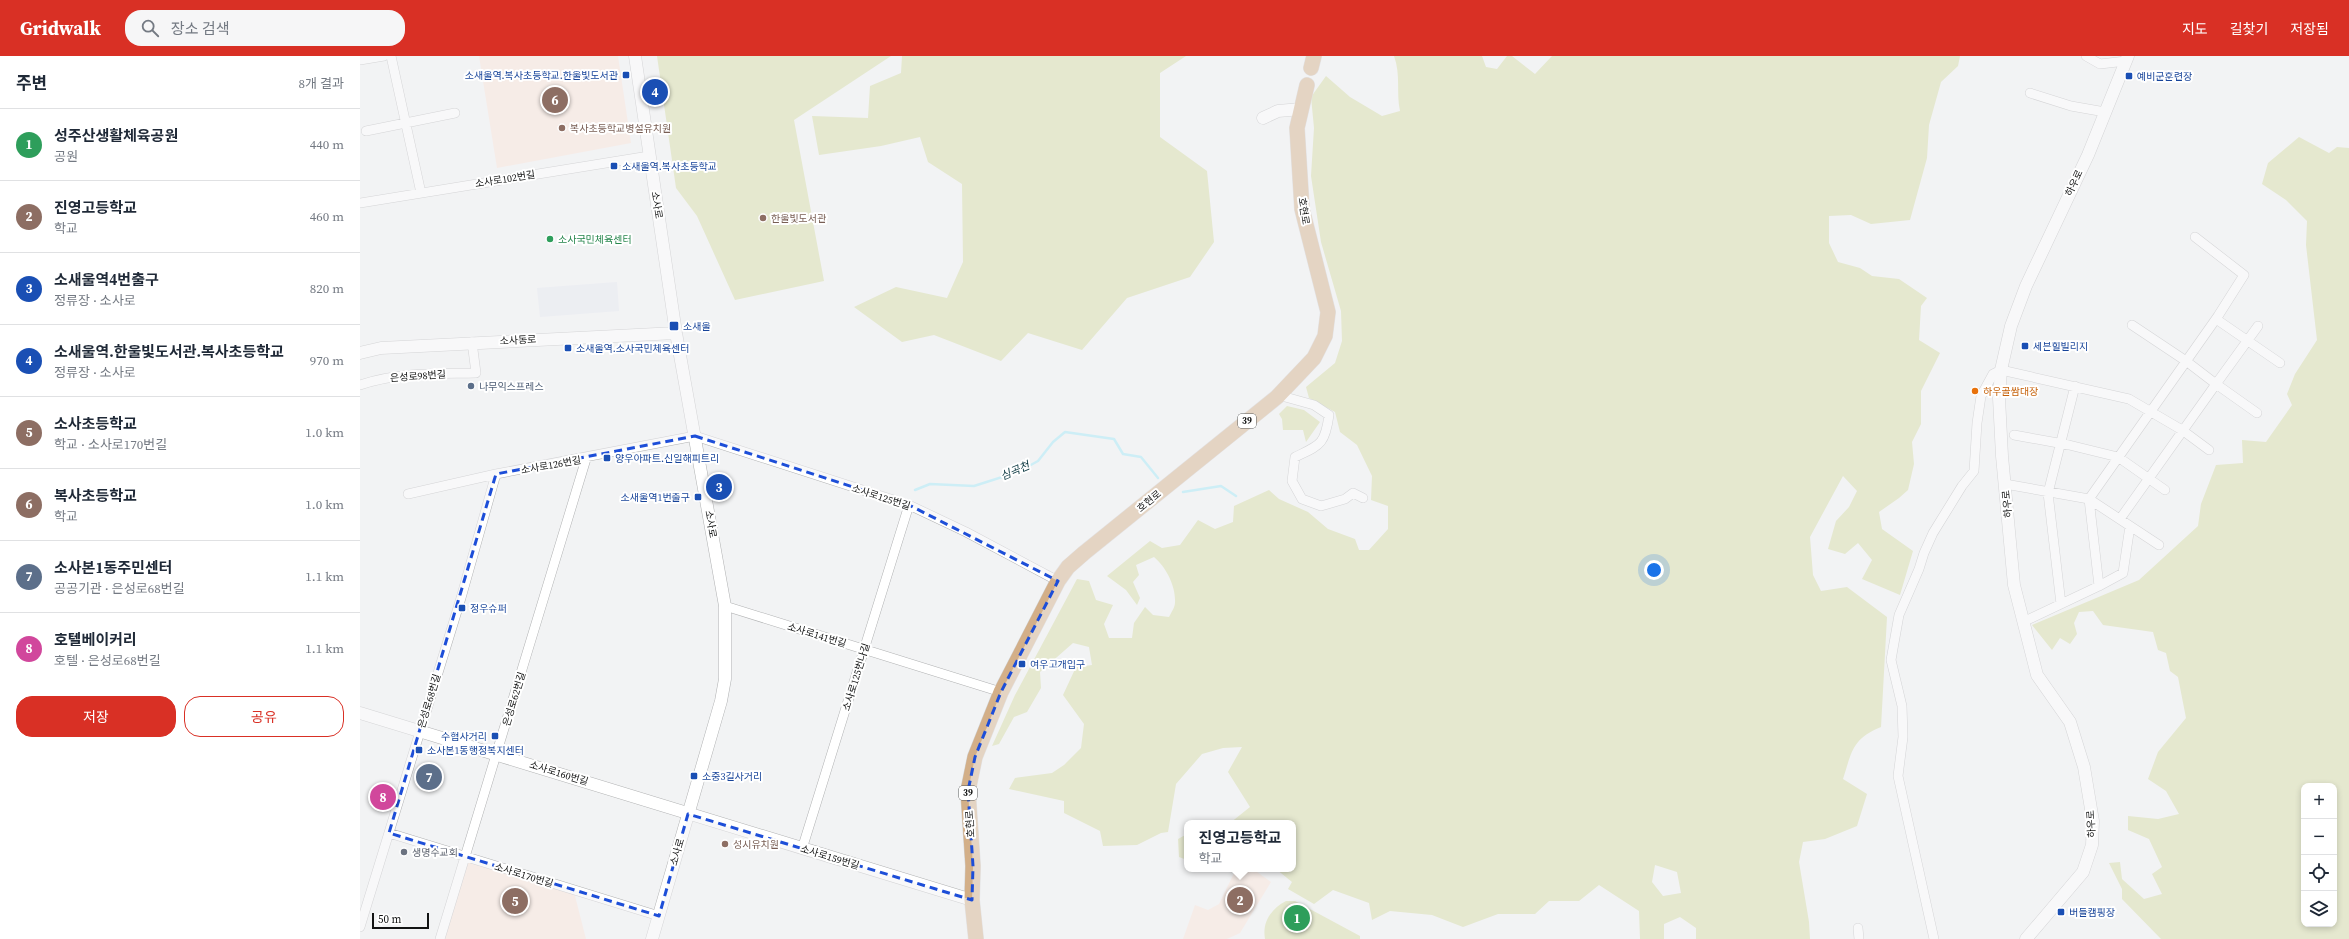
<!DOCTYPE html>
<html lang="ko">
<meta charset="utf-8">
<style>
:root{--surface:#fff;--page:#f6f6f7;--text:#1f2937;--muted:#747a83;--line:#e0e1e3;--accent:#d93025}
body{margin:0;font-family:"Source Serif 4","Noto Sans KR",serif;background:var(--page);color:var(--text)}
.controls{position:absolute;right:12px;bottom:12px;display:grid;overflow:hidden;border-radius:8px;box-shadow:0 2px 6px #0003}
.controls button{width:36px;height:36px;display:grid;place-items:center;padding:0;border:0;border-bottom:1px solid var(--line);background:var(--surface);color:var(--text);font:20px sans-serif}
.scale{position:absolute;left:12px;bottom:10px;width:57px;box-sizing:border-box;padding-left:4px;border:2px solid #121313;border-top:0;font-size:11px;line-height:14px;white-space:nowrap;color:#121313;-webkit-text-stroke:3px #fff;paint-order:stroke}
.you{position:absolute;left:1294px;top:514px;width:14px;height:14px;margin:-10px;border:3px solid #fff;border-radius:50%;background:#1a73e8;box-shadow:0 0 0 6px #1a73e833}
.badge{display:grid;place-items:center;width:26px;height:26px;border-radius:50%;background:var(--accent);color:#fff;font-size:13px;font-weight:700}
.pin{position:absolute;translate:-50% -50%;border:2px solid #fff;box-shadow:0 1px 4px #0006}
.popup{position:absolute;left:824px;top:764px;width:112px;height:52px;box-sizing:border-box;display:grid;place-content:center;border-radius:8px;background:var(--surface);filter:drop-shadow(0 1px 3px #0005);font-size:13px;white-space:nowrap;color:var(--muted)}
.popup b{font-size:15px;color:var(--text)}
.popup::after{content:'';position:absolute;left:50%;top:100%;margin-left:-8px;border:8px solid transparent;border-top-color:var(--surface)}
.list{margin:0;padding:0;list-style:none}
h2{display:flex;justify-content:space-between;align-items:center;height:52px;margin:0;padding:0 16px;font-size:17px}
h2 small{font-size:13px;font-weight:400;color:var(--muted)}
.list li{display:grid;grid-template-columns:26px 1fr auto;gap:12px;align-items:center;box-sizing:border-box;height:72px;padding:0 16px;border-top:1px solid var(--line)}
.list b{display:block;font-size:15px;white-space:nowrap}
.list p{margin:0;font-size:13px;white-space:nowrap;color:var(--muted)}
.list em{font-size:13px;font-style:normal;color:var(--muted)}
.actions{display:flex;gap:8px;padding:12px 16px}
.actions a{flex:1;padding:9px 0;border:1px solid var(--accent);border-radius:16px;text-align:center;font-size:14px;color:var(--accent)}
.actions .main{background:var(--accent);color:#fff}
.icon{flex:none;width:22px;height:22px;fill:none;stroke:currentColor;stroke-width:2;stroke-linecap:round;stroke-linejoin:round}
.map{position:relative;flex:none;width:1989px;height:883px;overflow:hidden}
header{display:flex;align-items:center;gap:24px;box-sizing:border-box;height:56px;padding:0 20px;background:var(--accent);color:#fff}
header strong{font-size:19px}
nav{display:flex;gap:22px;margin-inline-start:auto;font-size:14px}
.search{width:280px;height:36px;background:var(--page);display:flex;align-items:center;gap:10px;box-sizing:border-box;padding:0 14px;border-radius:16px;color:var(--muted);font-size:15px}
main{display:flex}
aside{flex:1;background:var(--surface)}
.map>svg:first-child{display:block}
.built{fill:#e4e8f0}
.education{fill:#fbe4d8}
.green{fill:#d4dca2;fill-rule:evenodd}
.lines{fill:none;stroke-linecap:round;stroke-linejoin:round}
.stream{stroke:#a1e9f8;stroke-width:2.5}
.minor-casing{stroke:#b1b2b3;stroke-width:10}
.tertiary-casing{stroke:#b1b2b3;stroke-width:13}
.primary-casing{stroke:#d0d0d0;stroke-width:16}
.minor{stroke:#fff;stroke-width:9}
.tertiary{stroke:#fff;stroke-width:12}
.primary{stroke:#d3af88;stroke-width:15}
.marked{fill:none;stroke:#1d4ed8;stroke-width:3;stroke-dasharray:8 5;stroke-linejoin:round}
.transit-dot{fill:#1a4fb4;stroke:#fff;stroke-width:1.5}
.education-dot{fill:#8d6e63;stroke:#fff;stroke-width:1.5}
.leisure-dot{fill:#2e9e5b;stroke:#fff;stroke-width:1.5}
.service-dot{fill:#5c6f8a;stroke:#fff;stroke-width:1.5}
.food-dot{fill:#e8710a;stroke:#fff;stroke-width:1.5}
.worship-dot{fill:#6b7280;stroke:#fff;stroke-width:1.5}
.labels{text-anchor:middle;dominant-baseline:central;stroke-width:4;stroke-linejoin:round;paint-order:stroke}
.shield{fill:#fff;stroke:#595a5a;stroke-width:1}
.shield-label{font-size:9px;font-weight:bold;fill:#121313}
.transit-label{font-size:10px;fill:#164399;stroke:#fff;text-anchor:start}
.education-label{font-size:10px;fill:#785e54;stroke:#fff;text-anchor:start}
.street-label{font-size:10px;fill:#121313;stroke:#fff}
.leisure-label{font-size:10px;fill:#27864d;stroke:#fff;text-anchor:start}
.service-label{font-size:10px;fill:#4e5e75;stroke:#fff;text-anchor:start}
.food-label{font-size:10px;fill:#c56008;stroke:#fff;text-anchor:start}
.worship-label{font-size:10px;fill:#5b616d;stroke:#fff;text-anchor:start}
.water-label{font-size:11px;font-style:italic;fill:#05333c;stroke:#fff}
</style>
<header>
<strong>Gridwalk</strong>
<div class="search"><svg class="icon" aria-label="search" viewBox="0 0 24 24"><circle cx="10" cy="10" r="6"/><path d="M15 15l6 6"/></svg>장소 검색</div>
<nav><a>지도</a><a>길찾기</a><a>저장됨</a></nav>
</header>
<main>
<aside>
<h2>주변<small>8개 결과</small></h2>
<ul class="list">
<li><span class="badge" style="background:#2e9e5b">1</span><div><b>성주산생활체육공원</b><p>공원</p></div><em>440 m</em></li>
<li><span class="badge" style="background:#8d6e63">2</span><div><b>진영고등학교</b><p>학교</p></div><em>460 m</em></li>
<li><span class="badge" style="background:#1a4fb4">3</span><div><b>소새울역4번출구</b><p>정류장 · 소사로</p></div><em>820 m</em></li>
<li><span class="badge" style="background:#1a4fb4">4</span><div><b>소새울역.한울빛도서관.복사초등학교</b><p>정류장 · 소사로</p></div><em>970 m</em></li>
<li><span class="badge" style="background:#8d6e63">5</span><div><b>소사초등학교</b><p>학교 · 소사로170번길</p></div><em>1.0 km</em></li>
<li><span class="badge" style="background:#8d6e63">6</span><div><b>복사초등학교</b><p>학교</p></div><em>1.0 km</em></li>
<li><span class="badge" style="background:#5c6f8a">7</span><div><b>소사본1동주민센터</b><p>공공기관 · 은성로68번길</p></div><em>1.1 km</em></li>
<li><span class="badge" style="background:#d1479c">8</span><div><b>호텔베이커리</b><p>호텔 · 은성로68번길</p></div><em>1.1 km</em></li>
</ul>
<div class="actions"><a class="main">저장</a><a>공유</a></div>
</aside>
<div class="map">
<svg width="1989" height="883" viewBox="0 0 1989 883">
<rect width="100%" height="100%" fill="#f2f3f4"/>
<path class="built" d="M257,226L259,255L180,261L177,232Z"/>
<path class="education" d="M119,0H258L271,87L137,112Z
M107,804L214,836L226,883H82Z
M876,813H893L911,826L880,877L867,883H823L835,849L848,854L859,848Z"/>
<path class="green" d="M297,0H531L434,64L464,225L375,244L337,160L316,132Z
M542,0H826L800,17V81L847,115L854,186L830,221L767,242L722,294L668,277L641,305L574,279L542,286L494,251L536,231L587,242L603,206L602,128L568,106L560,81L521,90L459,99L452,60L508,62L510,30L541,17Z
M1034,0H1122L1126,11L1137,13L1147,0H1152L1175,18L1192,0H1600L1598,10L1581,26L1569,69L1567,102L1550,164L1511,168L1491,159L1469,160V187L1478,206L1500,212L1512,220L1539,223L1567,242L1561,250L1559,284L1580,297L1561,335V368L1552,386L1554,408L1548,434L1539,442L1519,456L1522,473L1553,495L1540,539L1502,523L1512,504L1498,487L1485,498L1468,493L1476,465L1489,451L1497,435L1483,420L1450,481L1453,519L1461,535L1487,531L1527,561L1521,671C1492,683 1492,695 1483,723L1507,738L1497,770L1465,783L1443,786L1439,806L1449,866L1450,883H1336V872L1320,861L1304,868V883H1280L1279,855L1239,829L1219,845H1189L1175,858H1138L1103,871L1072,859L1030,855L1012,864L1009,847L973,834L954,848L928,833L932,826L916,813H933V767H870L890,751L868,716L882,691L863,692L842,698L816,728L808,776L801,777L777,789L743,790L740,775L704,757V745L649,733L655,722L692,717L704,709L721,692L724,668L703,639L716,611L732,609L729,591L713,587L680,616L681,632L667,656L654,661L639,688L632,690L655,639L717,523L729,525L736,544L753,549L744,568L749,582H772L774,567L785,551L793,559L809,561C811,557 815,551 815,547C816,530 806,511 794,501L776,509L779,519L773,526L780,542L777,549L766,534L747,520L790,485L802,492L820,489L838,464L855,473L873,466L874,450L909,434L919,443L948,456L968,473L995,483L999,494H1009L1028,473V450L1011,444L1012,420L997,389L980,376L975,356L949,342L946,331L975,307L982,285L981,255L961,186L951,120L954,72L951,41L966,20L990,41L1022,60L1040,55C1036,36 1041,19 1034,0ZM1295,809L1317,816L1321,837L1303,840L1292,826Z
M1939,81L1969,97L1977,91L1989,92V883H1801L1762,843V833L1749,807L1760,806L1762,823L1784,843L1802,838L1792,818L1802,811L1789,783L1768,774V760L1798,763L1819,758L1806,735L1788,723L1798,696L1826,662L1818,621L1810,615L1806,597L1798,594L1793,576L1743,569L1733,555L1719,556L1714,567L1717,578L1710,588L1700,582L1692,594L1672,569L1779,524L1838,470L1841,448L1856,409L1883,407L1882,384L1906,386L1932,349L1927,338L1935,318L1957,284L1946,189L1947,165L1926,144L1902,128L1908,107ZM1944,730H1974V868H1944Z
M927,350L944,354L960,366L946,386L943,374H923L922,363L919,358Z
M827,778V804L819,801L818,783Z
M926,845H935L1000,880V883H905C902,866 911,853 926,845Z"/>
<g class="lines">
<path class="stream" d="M555,434L570,428L614,430L658,416L678,405L693,386L705,376L754,383L763,398L781,401L798,422
M823,436L861,430L876,440"/>
<defs>
<path id="minor" d="M31,0L61,137
M1726,0L1740,8L1766,5
M0,4L24,0
M1670,37L1711,50L1745,56
M6,75L95,57
M0,147L289,100
M1856,263L1920,307
M0,329C38,316 77,318 116,317L112,286
M918,339L954,349L969,359C965,389 960,389 935,401L932,425L942,443L961,450L985,443L993,437L1003,442
M1897,357L1856,328L1898,270
M1654,379L1709,389L1758,401L1805,434
M1645,428L1729,443L1799,489
M48,438L136,418L335,380L549,449L606,476L698,525
M1760,463L1856,328L1826,305L1772,269
M1739,530L1763,517L1770,470
M1701,548L1688,437L1715,330
M365,550L641,636
M1663,566L1739,530L1729,443L1858,260L1884,219L1835,181
M29,777L299,860
M442,793L549,449
M0,871L101,542L136,418
M1498,872L1499,883
M80,883L226,403
M1574,883L1538,720L1543,681L1542,650L1531,604L1539,559L1559,513L1564,497L1573,477L1602,430L1614,415L1617,367L1621,340L1633,318L1641,314L1769,343L1822,374L1849,394"/>
<path id="tertiary" d="M275,0L316,277L365,550V623L361,645L292,883
M903,62L918,55L941,53
M0,297L21,292L316,277
M0,657L612,844
M1666,883L1723,816L1732,789L1733,765L1724,711L1710,666L1677,619L1654,529L1642,400L1639,342L1641,314L1651,270L1666,230L1728,99L1768,0"/>
<path id="primary" d="M951,12L954,0
M616,883L612,844L613,810L608,735L615,701L641,636L698,525L708,511L724,497L917,341L954,302L965,280L968,256L942,153L937,72L947,29"/>
</defs>
<use href="#minor" class="minor-casing"/>
<use href="#tertiary" class="tertiary-casing"/>
<use href="#primary" class="primary-casing"/>
<use href="#minor" class="minor"/>
<use href="#tertiary" class="tertiary"/>
<use href="#primary" class="primary"/>
</g>
<path d="M0 0H1989V883H0ZM335,380L549,449L698,525L641,636L615,701L608,735L613,810L612,844L328,758L299,860L29,777L136,418Z" fill="#f2f3f4" fill-opacity=".55" fill-rule="evenodd"/>
<path class="marked" d="M335,380L549,449L698,525L641,636L615,701L608,735L613,810L612,844L328,758L299,860L29,777L136,418Z"/>
<g class="transit-dot">
<rect x="262" y="15" width="8" height="8" rx="2"/>
<rect x="1765" y="16" width="8" height="8" rx="2"/>
<rect x="250" y="106" width="8" height="8" rx="2"/>
<rect x="309" y="265" width="10" height="10" rx="2"/>
<rect x="1661" y="286" width="8" height="8" rx="2"/>
<rect x="204" y="288" width="8" height="8" rx="2"/>
<rect x="243" y="398" width="8" height="8" rx="2"/>
<rect x="334" y="437" width="8" height="8" rx="2"/>
<rect x="98" y="548" width="8" height="8" rx="2"/>
<rect x="658" y="604" width="8" height="8" rx="2"/>
<rect x="131" y="676" width="8" height="8" rx="2"/>
<rect x="55" y="690" width="8" height="8" rx="2"/>
<rect x="330" y="716" width="8" height="8" rx="2"/>
<rect x="1697" y="852" width="8" height="8" rx="2"/>
</g>
<g class="education-dot">
<circle cx="202" cy="72" r="4"/>
<circle cx="403" cy="162" r="4"/>
<circle cx="365" cy="788" r="4"/>
</g>
<circle class="leisure-dot" cx="190" cy="183" r="4"/>
<circle class="service-dot" cx="111" cy="330" r="4"/>
<circle class="food-dot" cx="1615" cy="335" r="4"/>
<circle class="worship-dot" cx="44" cy="796" r="4"/>
<g class="labels">
<g class="shield">
<rect x="878" y="358" width="18" height="14" rx="3"/>
<rect x="599" y="730" width="18" height="14" rx="3"/>
</g>
<g class="shield-label">
<text x="887" y="365">39</text>
<text x="608" y="737">39</text>
</g>
<g class="transit-label">
<text x="258" y="19" text-anchor="end">소새울역.복사초등학교.한울빛도서관</text>
<text x="1777" y="20">예비군훈련장</text>
<text x="262" y="110">소새울역.복사초등학교</text>
<text x="323" y="270">소새울</text>
<text x="1673" y="290">세븐힐빌리지</text>
<text x="216" y="292">소새울역.소사국민체육센터</text>
<text x="255" y="402">양우아파트.신일해피트리</text>
<text x="330" y="441" text-anchor="end">소새울역1번출구</text>
<text x="110" y="552">정우슈퍼</text>
<text x="670" y="608">여우고개입구</text>
<text x="127" y="680" text-anchor="end">수협사거리</text>
<text x="67" y="694">소사본1동행정복지센터</text>
<text x="342" y="720">소중3길사거리</text>
<text x="1709" y="856">버들캠핑장</text>
</g>
<g class="education-label">
<text x="210" y="72">복사초등학교병설유치원</text>
<text x="411" y="162">한울빛도서관</text>
<text x="373" y="788">성시유치원</text>
</g>
<g class="street-label">
<text transform="translate(145 123) rotate(-9)">소사로102번길</text>
<text transform="translate(1714 127) rotate(-65)">하우로</text>
<text transform="translate(297 149) rotate(81)">소사로</text>
<text transform="translate(944 155) rotate(81)">호현로</text>
<text transform="translate(158 284) rotate(-3)">소사동로</text>
<text transform="translate(58 320) rotate(-4)">은성로98번길</text>
<text transform="translate(191 409) rotate(-10)">소사로126번길</text>
<text transform="translate(521 441) rotate(18)">소사로125번길</text>
<text transform="translate(789 445) rotate(-39)">호현로</text>
<text transform="translate(1647 448) rotate(-95)">하우로</text>
<text transform="translate(351 468) rotate(80)">소사로</text>
<text transform="translate(457 579) rotate(17)">소사로141번길</text>
<text transform="translate(496 621) rotate(-73)">소사로125번나길</text>
<text transform="translate(154 643) rotate(-73)">은성로62번길</text>
<text transform="translate(69 645) rotate(-73)">은성로68번길</text>
<text transform="translate(199 717) rotate(17)">소사로160번길</text>
<text transform="translate(610 768) rotate(-94)">호현로</text>
<text transform="translate(1731 768) rotate(-93)">하우로</text>
<text transform="translate(317 796) rotate(-74)">소사로</text>
<text transform="translate(470 801) rotate(17)">소사로159번길</text>
<text transform="translate(164 819) rotate(17)">소사로170번길</text>
</g>
<g class="leisure-label">
<text x="198" y="183">소사국민체육센터</text>
</g>
<g class="service-label">
<text x="119" y="330">나무익스프레스</text>
</g>
<g class="food-label">
<text x="1623" y="335">하우골쌈대장</text>
</g>
<g class="worship-label">
<text x="52" y="796">생명수교회</text>
</g>
<g class="water-label">
<text transform="translate(655 415) rotate(-23)">심곡천</text>
</g>
</g>
</svg>
<div class="controls">
<button>+</button>
<button>−</button>
<button><svg class="icon" aria-label="locate" viewBox="0 0 24 24"><circle cx="12" cy="12" r="6"/><path d="M12 2v4M12 18v4M2 12h4M18 12h4"/></svg></button>
<button><svg class="icon" aria-label="layers" viewBox="0 0 24 24"><path d="M12 4l9 5-9 5-9-5zM3 14l9 5 9-5"/></svg></button>
</div>
<div class="scale">50 m</div>
<div class="you"></div>
<div class="pin badge" style="left:937px;top:862px;background:#2e9e5b">1</div>
<div class="pin badge" style="left:880px;top:844px;background:#8d6e63">2</div>
<div class="popup"><b>진영고등학교</b>학교</div>
<div class="pin badge" style="left:359px;top:431px;background:#1a4fb4">3</div>
<div class="pin badge" style="left:295px;top:36px;background:#1a4fb4">4</div>
<div class="pin badge" style="left:155px;top:845px;background:#8d6e63">5</div>
<div class="pin badge" style="left:195px;top:44px;background:#8d6e63">6</div>
<div class="pin badge" style="left:69px;top:721px;background:#5c6f8a">7</div>
<div class="pin badge" style="left:23px;top:741px;background:#d1479c">8</div>
</div>
</main>
